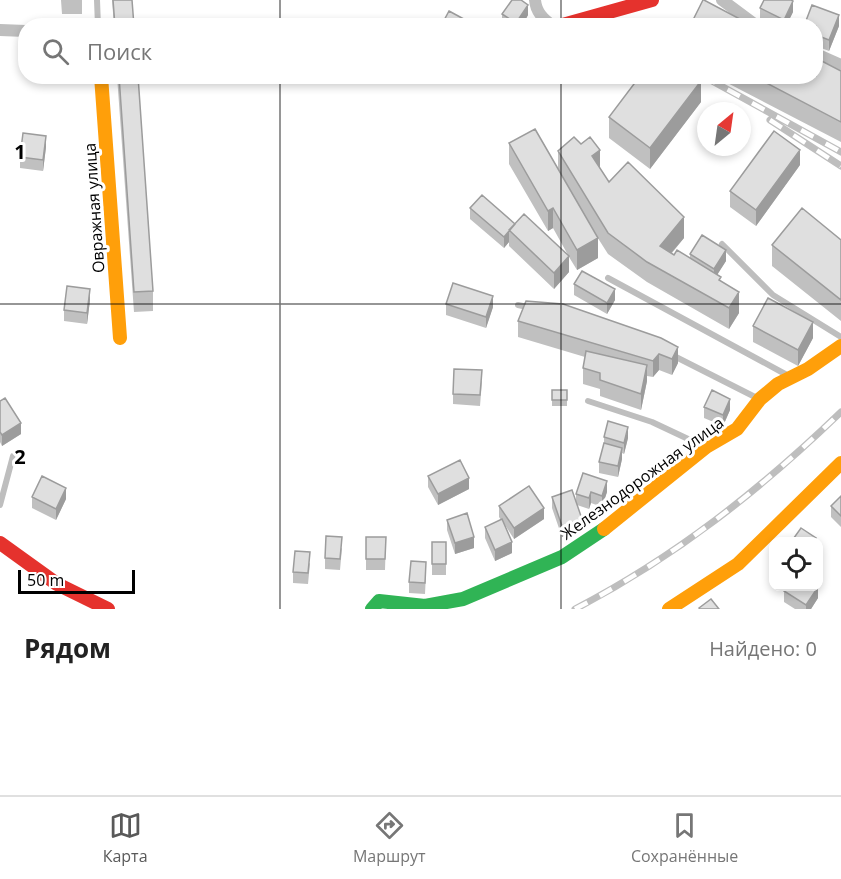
<!DOCTYPE html>
<html lang="ru">
<meta charset="utf-8">
<style>
:root{--surface:#fff;--page:#f6f6f6;--text:#222;--muted:#767676;--line:#e0e0e0;--accent:#595959}
body{margin:0;font-family:"Open Sans",sans-serif;background:var(--page);color:var(--text)}
.controls{position:absolute;right:18px;bottom:18px;display:grid;overflow:hidden;border-radius:12px;box-shadow:0 3px 9px #0003}
.controls button{width:54px;height:54px;display:grid;place-items:center;padding:0;border:0;border-bottom:2px solid var(--line);background:var(--surface);color:var(--text);font:30px sans-serif}
.compass{position:absolute;left:697px;top:102px;width:54px;height:54px;border-radius:50%;background:var(--surface);box-shadow:0 3px 9px #0003;rotate:29deg}
.scale{position:absolute;left:18px;bottom:15px;width:117px;box-sizing:border-box;padding-left:6px;border:3px solid #000;border-top:0;font-size:16px;line-height:21px;white-space:nowrap;color:#000;-webkit-text-stroke:4px #fff;paint-order:stroke}
.list{margin:0;padding:0;list-style:none}
h2{display:flex;justify-content:space-between;align-items:center;height:78px;margin:0;padding:0 24px;font-size:26px}
h2 small{font-size:20px;font-weight:400;color:var(--muted)}
.icon{flex:none;width:33px;height:33px;fill:none;stroke:currentColor;stroke-width:2;stroke-linecap:round;stroke-linejoin:round}
.map{position:relative;flex:none;width:841px;height:609px;overflow:hidden}
.search{position:absolute;background:var(--surface);box-shadow:0 3px 9px #0003;left:18px;right:18px;top:18px;height:66px;display:flex;align-items:center;gap:15px;box-sizing:border-box;padding:0 21px;border-radius:24px;color:var(--muted);font-size:22px}
.sheet{height:186px;background:var(--surface)}
nav{display:flex;justify-content:space-around;align-items:center;box-sizing:border-box;height:84px;border-top:2px solid var(--line);background:var(--surface);font-size:16px;color:var(--muted)}
nav a{display:grid;justify-items:center;gap:3px}
nav .on{color:var(--accent)}
.map>svg:first-child{display:block}
.lines{fill:none;stroke-linecap:round;stroke-linejoin:round}
.lane{stroke:#bebebe;stroke-width:6}
.street{stroke:#bebebe;stroke-width:12}
.fast{stroke:#30b455;stroke-width:14}
.slow{stroke:#ff9f0a;stroke-width:14}
.jam{stroke:#e5322d;stroke-width:14}
.rail-casing{stroke:#bebebe;stroke-width:7}
.rail{stroke:#fff;stroke-width:4.5;stroke-dasharray:14;stroke-linecap:butt}
.wall{fill:#c0c0c0}
.shaded-wall{fill:#9c9c9c}
.building{fill:#dfdfdf;stroke:#9c9c9c;stroke-width:1.5}
.grid{fill:none;stroke:#000;stroke-width:1.5;stroke-opacity:0.55}
.labels{text-anchor:middle;dominant-baseline:central;stroke-width:6;stroke-linejoin:round;paint-order:stroke}
.street-label{font-size:16px;fill:#000;stroke:#fff}
.grid-label{font-size:20px;text-anchor:middle;font-weight:bold;fill:#000;stroke:#fff;stroke-width:6;stroke-linejoin:round;paint-order:stroke}
</style>
<div class="map">
<svg width="841" height="609" viewBox="0 0 841 609">
<rect width="100%" height="100%" fill="#fff"/>
<g class="lines">
<path class="lane" d="M97,0L98,26
M722,244L773,295L841,337
M608,278L787,375
M518,305L532,308
M672,355L759,399
M588,401L652,422L703,446
M0,505L13,456"/>
<path class="street" d="M535,0C536,12 543,19 553,26
M722,0L757,26
M0,30L26,31
M816,54L841,65"/>
<path class="fast" d="M372,609L379,601L425,606L463,599L562,557L604,529"/>
<path class="slow" d="M101,76L120,338
M604,529L706,447L737,429L760,399L778,384L808,369L841,346
M669,609L738,564L841,463"/>
<path class="jam" d="M559,26L652,0
M0,543L57,584L108,609"/>
<defs>
<path id="rail" d="M703,76L841,152
M770,120L841,166
M575,609C675,557 760,490 841,412"/>
</defs>
<use href="#rail" class="rail-casing"/>
<use href="#rail" class="rail"/>
</g>
<path class="wall" d="M61,0H82V14H62Z
M112,0H132L134,26H114Z
M760,8L793,12L786,26H774L760,19Z
M502,14L528,15L522,26H503L502,25Z
M816,26H839L829,51L816,46Z
M841,71V142L714,76H816Z
M117,76H138L153,291V311L134,312Z
M701,102L650,169L609,138V117Z
M509,143L558,168V151L600,168L609,182L684,238L672,253L674,255L690,258V254L726,261L717,274L739,313L729,329L647,282L608,254L594,232L598,258L577,270L569,257V272L554,289L509,246V242L504,248L470,219V208L515,224L568,255L553,228L548,231L509,164Z
M46,147L43,171L20,168V157Z
M800,165L756,226L730,207V191Z
M841,240V321L772,266V245Z
M574,284L615,300L607,314L574,295Z
M90,300L87,324L64,321V310Z
M446,304L493,307L486,328L446,315Z
M518,321L661,338L678,363L672,375L659,370L653,377L647,376V381L641,410L600,396V389L583,384V368L585,357L518,337Z
M753,326L813,338L798,366L753,342Z
M482,381L480,406L453,404V394Z
M552,390H567V406H552Z
M0,401L21,434L2,446L0,442Z
M704,407L730,410L723,426L704,418Z
M604,437L628,438L624,454L622,453V459L618,477L599,473V462L604,444Z
M428,476L469,489L438,505L428,487Z
M607,492L602,507L591,503L589,509L577,505L582,530L562,537L552,508V497L576,500V494Z
M841,496V527L831,517V506Z
M32,497L66,499L56,520L32,508Z
M499,506L544,519L514,539L505,525L512,553L495,561L485,538V527L501,520L499,517Z
M447,520L474,548L455,554L447,530Z
M366,537H386L385,570H366Z
M432,542H446V575H432Z
M342,548L340,570L325,569V558Z
M310,563L308,584L293,583V572Z
M426,573L425,594L409,593V582Z
M784,591L818,598L811,609H795L784,602Z"/>
<path class="shaded-wall" d="M793,1V12L786,26H784V20Z
M528,5V15L522,26H516V23Z
M839,15V26L829,51V40Z
M701,81V102L650,169V148Z
M46,136V147L43,171V160Z
M600,150V170L592,156Z
M800,150V165L756,226V210Z
M553,208V228L548,231V211Z
M684,217V238L660,266V246Z
M509,231V242L504,248V237Z
M598,238V258L577,270V250Z
M726,250V261L714,280V269Z
M569,256V272L554,289V273Z
M90,289V300L87,324V313Z
M615,289V300L607,314V303Z
M739,292V313L729,329V308Z
M493,296V307L486,328V317Z
M813,322V338L798,366V350Z
M678,347V363L672,375V359Z
M659,354V370L653,377V361Z
M647,365V381L641,410V394Z
M730,399V410L723,426V415Z
M21,423V434L2,446V435Z
M628,427V438L624,454V443Z
M622,448V459L618,477V466Z
M469,478V489L438,505V494Z
M607,481V492L602,507V496Z
M66,488V499L56,520V509Z
M591,492V503L589,509V498Z
M544,508V519L514,539V528Z
M582,519V530L562,537V526Z
M474,537V548L455,554V543Z
M512,542V553L495,561V550Z
M818,587V598L811,609H806V605Z"/>
<path class="building" d="M113,0H132L134,26H115Z
M512,0H521L528,5L516,23L502,14Z
M703,0H704L753,26H690Z
M764,0H791L793,1L784,20L760,8Z
M812,5L839,15L829,40L816,35V26H804Z
M449,11L473,24L471,26H441Z
M816,58L841,71V122L753,76H816Z
M119,76H138L153,291L134,292Z
M640,76H695L701,81L650,148L609,117Z
M535,129L598,238L577,250L553,208L548,211L509,143Z
M774,131L800,150L756,210L730,191Z
M23,133L46,136L43,160L20,157Z
M574,137L581,144L590,137L600,150L592,156L609,182L628,162L684,217L660,246L674,255L677,250L721,277L719,280L739,292L729,308L647,262L608,233L558,151Z
M482,195L515,224L504,237L470,208Z
M802,208L841,240V300L772,245Z
M524,214L569,256L554,273L509,230Z
M702,235L726,250L714,269L690,254Z
M582,271L615,289L607,303L574,284Z
M453,283L493,296L486,317L446,304Z
M67,286L90,289L87,313L64,310Z
M768,298L813,322L798,350L753,326Z
M526,301L563,304L661,338L678,347L672,359L659,354L653,361L518,321Z
M586,351L647,365L641,394L600,380V373L583,368Z
M454,369L482,370L480,395L453,394Z
M552,390H567V400H552Z
M712,390L730,399L723,415L704,407Z
M5,398L21,423L2,435L0,432V401Z
M608,421L628,427L624,443L604,437Z
M604,443L622,448L618,466L599,462Z
M460,460L469,478L438,494L428,476Z
M583,473L607,481L602,496L591,492L589,498L576,494Z
M42,476L66,488L56,509L32,497Z
M529,486L544,508L514,528L499,506Z
M572,490L582,519L562,526L552,497Z
M841,496V516L831,506Z
M467,513L474,537L455,543L447,520Z
M502,519L512,542L495,550L485,527Z
M801,528L816,538L813,542H791Z
M326,536L342,537L340,559L325,558Z
M366,537H386L385,559H366Z
M432,542H446V564H432Z
M295,551L310,552L308,573L293,572Z
M411,561L426,562L425,583L409,582Z
M787,586H818V587L806,605L784,591Z
M711,599L719,609H700L699,608Z"/>
<path class="grid" d="M280,0V26M561,0V26M280,76V609M561,76V609M0,304H841"/>
<g class="labels">
<g class="street-label">
<text transform="translate(94 208) rotate(-94)">Овражная улица</text>
<text transform="translate(642 478) rotate(-36)">Железнодорожная улица</text>
</g>
</g>
<g class="grid-label">
<text x="20" y="159">1</text>
<text x="20" y="464">2</text>
</g>
</svg>
<div class="controls">
<button><svg class="icon" aria-label="locate" viewBox="0 0 24 24"><circle cx="12" cy="12" r="6"/><path d="M12 2v4M12 18v4M2 12h4M18 12h4"/></svg></button>
</div>
<svg class="compass" viewBox="-18 -18 36 36"><path d="M0-13l5 13h-10z" fill="#e53935"/><path d="M0 13l5-13h-10z" fill="#767676"/></svg>
<div class="scale">50 m</div>
<div class="search"><svg class="icon" aria-label="search" viewBox="0 0 24 24"><circle cx="10" cy="10" r="6"/><path d="M15 15l6 6"/></svg>Поиск</div>
</div>
<section class="sheet">
<h2>Рядом<small>Найдено: 0</small></h2>
<ul class="list">
</ul>
</section>
<nav>
<a class="on"><svg class="icon" aria-label="map" viewBox="0 0 24 24"><path d="M3 6l6-2 6 2 6-2v14l-6 2-6-2-6 2zM9 4v14M15 6v14"/></svg>Карта</a>
<a><svg class="icon" aria-label="directions" viewBox="0 0 24 24"><path d="M12 3l9 9-9 9-9-9zM9 14v-3h6M13 9l2 2-2 2"/></svg>Маршрут</a>
<a><svg class="icon" aria-label="saved" viewBox="0 0 24 24"><path d="M7 4h10v16l-5-4-5 4z"/></svg>Сохранённые</a>
</nav>
